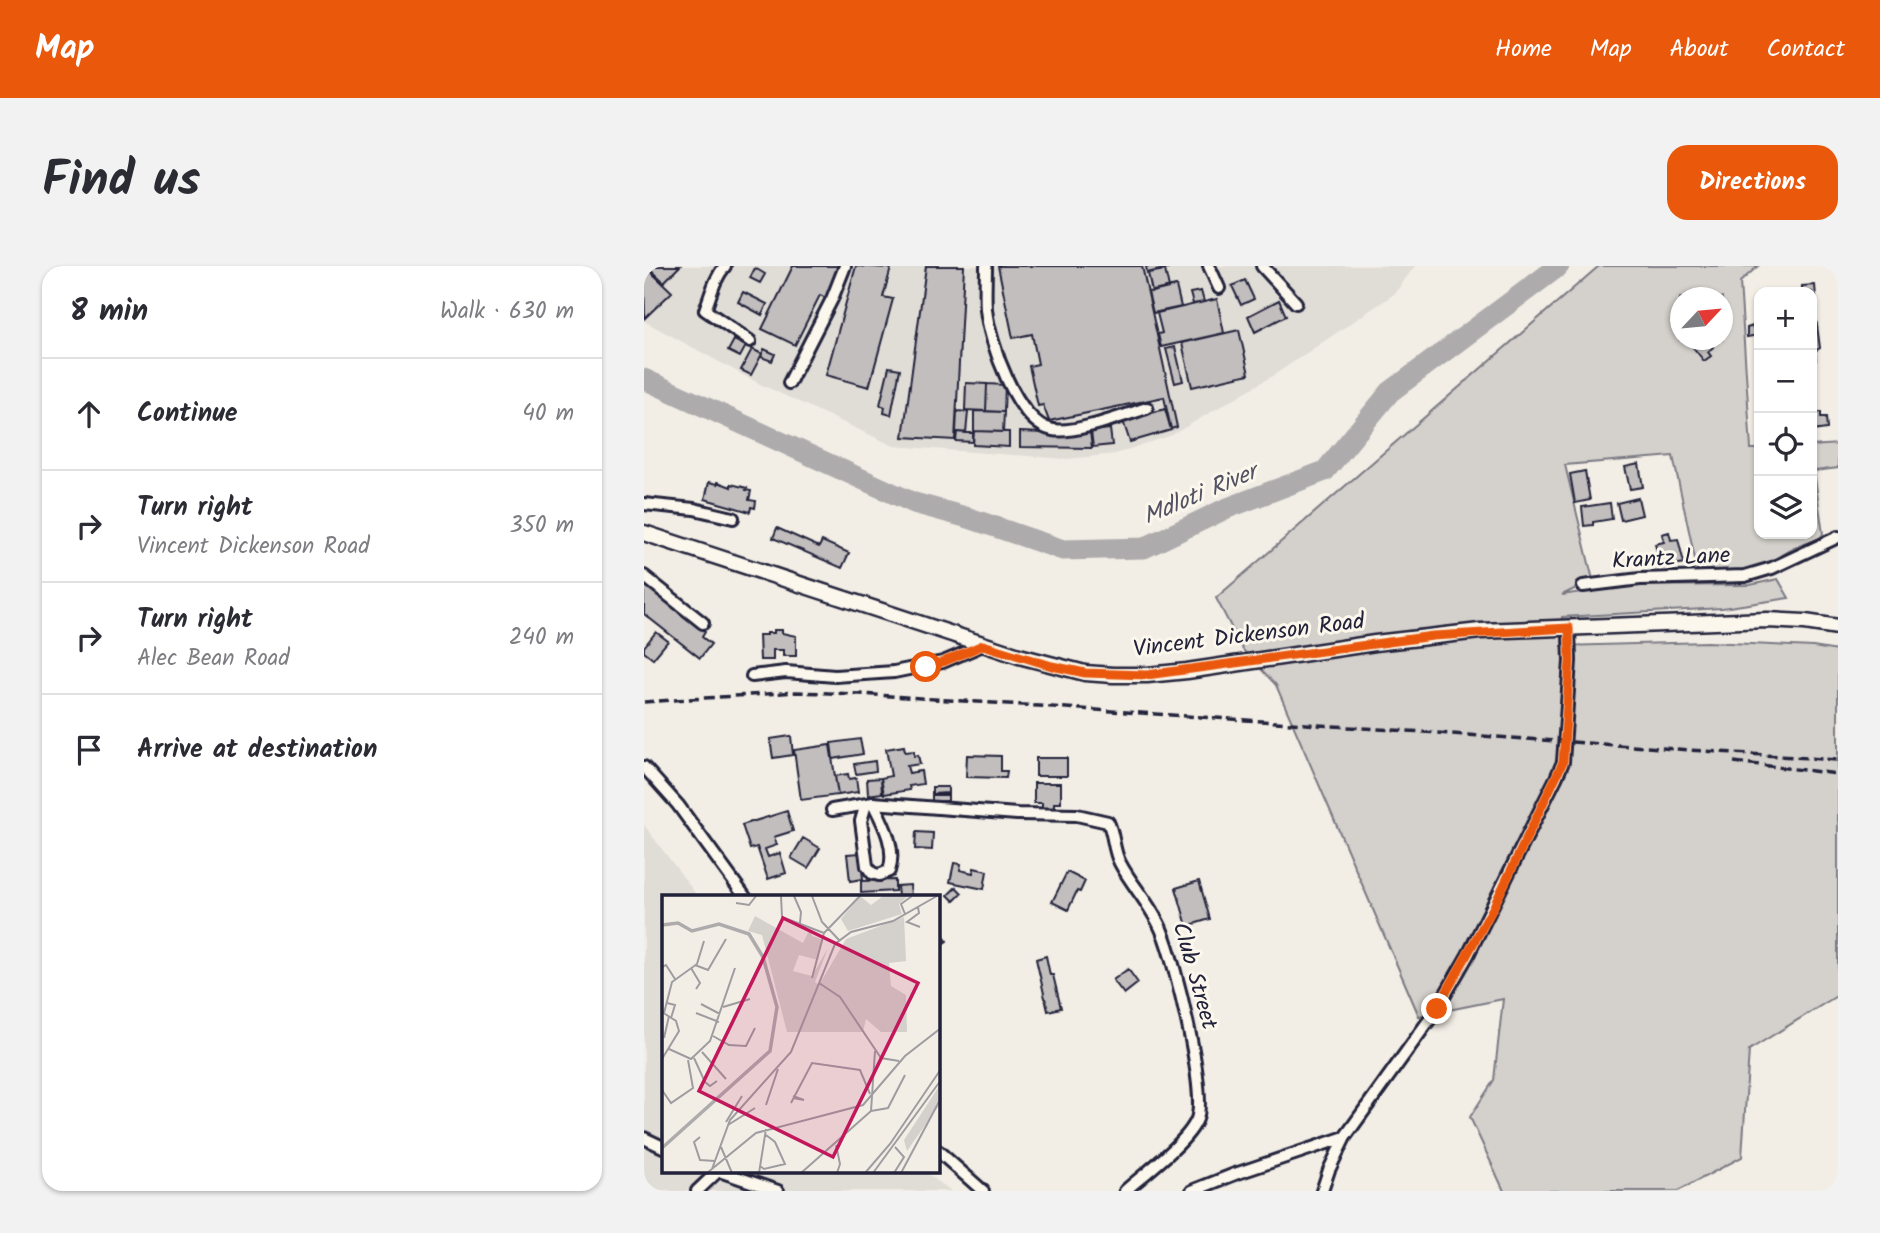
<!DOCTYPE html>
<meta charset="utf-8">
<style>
:root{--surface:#fff;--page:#f2f2f3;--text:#2b2b33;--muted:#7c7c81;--line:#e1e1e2;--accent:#ea580c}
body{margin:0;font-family:Kalam,sans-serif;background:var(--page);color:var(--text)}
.controls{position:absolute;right:21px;top:21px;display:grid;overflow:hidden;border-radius:14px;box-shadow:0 2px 5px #0004}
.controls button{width:63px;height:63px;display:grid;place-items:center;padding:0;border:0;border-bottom:2px solid var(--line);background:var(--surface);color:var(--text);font:35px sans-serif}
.compass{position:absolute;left:1026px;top:21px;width:63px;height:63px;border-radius:50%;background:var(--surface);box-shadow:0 2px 5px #0004;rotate:64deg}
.stop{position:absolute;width:21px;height:21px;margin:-16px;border:5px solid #ea580c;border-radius:50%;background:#fff}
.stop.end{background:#ea580c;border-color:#fff;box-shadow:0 2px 7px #0008}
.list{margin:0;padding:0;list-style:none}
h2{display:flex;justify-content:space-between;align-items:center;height:91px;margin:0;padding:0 28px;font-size:30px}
h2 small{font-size:23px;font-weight:400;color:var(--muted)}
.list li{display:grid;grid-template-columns:46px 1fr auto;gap:21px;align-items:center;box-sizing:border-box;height:112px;padding:0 28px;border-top:2px solid var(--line)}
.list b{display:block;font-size:26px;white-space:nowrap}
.list p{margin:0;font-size:23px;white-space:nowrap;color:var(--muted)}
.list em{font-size:23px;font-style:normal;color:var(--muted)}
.icon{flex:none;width:38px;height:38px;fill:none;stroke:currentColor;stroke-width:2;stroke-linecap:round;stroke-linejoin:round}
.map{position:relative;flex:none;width:1194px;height:925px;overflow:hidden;border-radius:21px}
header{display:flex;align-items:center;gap:42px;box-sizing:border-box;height:98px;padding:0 35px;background:var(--accent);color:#fff}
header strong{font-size:33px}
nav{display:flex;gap:38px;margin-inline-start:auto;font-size:24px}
.intro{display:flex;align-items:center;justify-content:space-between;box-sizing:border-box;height:168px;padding:0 42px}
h1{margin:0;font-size:49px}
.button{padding:18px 32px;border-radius:21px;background:var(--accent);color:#fff;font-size:24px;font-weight:700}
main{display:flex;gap:42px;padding:0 42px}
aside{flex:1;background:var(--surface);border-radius:21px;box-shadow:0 2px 5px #0004}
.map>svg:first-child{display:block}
.built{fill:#e0dcd6}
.green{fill:#d4d1cc;stroke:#7b7a84;stroke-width:2;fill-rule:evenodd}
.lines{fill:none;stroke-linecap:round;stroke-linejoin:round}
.river{stroke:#aeabad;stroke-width:21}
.building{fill:#c2bebe;stroke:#22223b;stroke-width:2}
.minor-casing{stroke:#22223b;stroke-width:16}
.major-casing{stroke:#22223b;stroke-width:19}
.minor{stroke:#fbf7ec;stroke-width:10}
.major{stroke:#fbf7ec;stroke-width:14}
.rail{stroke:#22223b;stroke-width:3.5;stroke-dasharray:10 5;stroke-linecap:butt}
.route{stroke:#ea580c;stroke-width:9}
.labels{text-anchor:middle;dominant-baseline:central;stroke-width:6;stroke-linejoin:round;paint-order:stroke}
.street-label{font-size:23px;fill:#22223b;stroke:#fbf7ec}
.water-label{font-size:24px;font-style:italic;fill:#535263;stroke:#fbf7ec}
.inset-river{fill:none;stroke:#aeabad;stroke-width:3.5}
.inset-road{fill:none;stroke:#9f9ca1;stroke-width:2}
.view{fill:#c2185b;fill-opacity:0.15;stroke:#c2185b;stroke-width:3.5}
.inset-edge{fill:none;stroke:#22223b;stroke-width:3.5}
</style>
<header>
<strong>Map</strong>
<nav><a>Home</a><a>Map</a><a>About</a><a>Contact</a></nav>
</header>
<div class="intro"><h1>Find us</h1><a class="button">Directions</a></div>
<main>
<aside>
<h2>8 min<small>Walk · 630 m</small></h2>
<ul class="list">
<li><svg class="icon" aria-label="ahead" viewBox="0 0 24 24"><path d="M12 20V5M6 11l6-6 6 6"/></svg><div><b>Continue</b></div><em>40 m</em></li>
<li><svg class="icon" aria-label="right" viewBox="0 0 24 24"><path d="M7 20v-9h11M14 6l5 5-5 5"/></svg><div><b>Turn right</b><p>Vincent Dickenson Road</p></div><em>350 m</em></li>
<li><svg class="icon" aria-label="right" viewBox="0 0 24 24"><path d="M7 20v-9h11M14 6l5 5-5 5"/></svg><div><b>Turn right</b><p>Alec Bean Road</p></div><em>240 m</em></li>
<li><svg class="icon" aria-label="arrive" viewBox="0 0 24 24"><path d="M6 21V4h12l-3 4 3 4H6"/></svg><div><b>Arrive at destination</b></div></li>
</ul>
</aside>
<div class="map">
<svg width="1194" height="925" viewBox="0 0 1194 925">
<rect width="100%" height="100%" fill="#f2eee5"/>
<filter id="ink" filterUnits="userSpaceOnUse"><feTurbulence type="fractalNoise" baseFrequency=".0143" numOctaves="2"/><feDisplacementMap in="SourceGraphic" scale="14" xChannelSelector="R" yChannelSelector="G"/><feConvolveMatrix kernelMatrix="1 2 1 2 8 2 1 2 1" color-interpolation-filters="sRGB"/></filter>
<g filter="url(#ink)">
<path class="built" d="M0,0H771L750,28L630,109L528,169L471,188L423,193L250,180L116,118L0,55Z
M0,559L54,631H19V906H281L307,925H0Z"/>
<path class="green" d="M955,0H1114L1096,16L1107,183H1115V268H1168V180L1194,178V202L1170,205L1179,268L1175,273L1149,282L1124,297L1094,305L1054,307L1029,190L921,199L949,314L918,329L976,320L1106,319L1134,313L1145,332L1078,342L918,351V380L1064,376L1169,381L1194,385V729L1105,784L1098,891L1034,925H860L826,851L850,814L859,733L775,750L632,419L599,384L572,332ZM1036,32H1078V74H1036Z"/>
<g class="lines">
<path class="river" d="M0,113L270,237L325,252L419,284L500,282L581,243L681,205L746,126L915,0"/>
</g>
<path class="building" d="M3,0H36L20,16Z
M149,0H200L184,33L176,29L151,79L118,63Z
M212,0L247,2L239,31L249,33L225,121L182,109Z
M282,0H320L311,174L259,171Z
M354,0H498L533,161L527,163L520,131L405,155L399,139L394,140L385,100L394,98L388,68L369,72Z
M502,0H533L503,7Z
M111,2L121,8L116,17L106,12Z
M521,4L525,22L508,26L504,7Z
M6,5L28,26L1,52L0,14Z
M601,14L610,33L597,39L588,20Z
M1171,19L1173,44H1168V26H1158V20Z
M532,20L537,41L509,47L504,26Z
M557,25L560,36L549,38L546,27Z
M99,26L123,38L118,49L94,36Z
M573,33L580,67L517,81L514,68L518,67L513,47Z
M635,34L642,50L611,66L604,50Z
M1168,52H1172L1176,82L1171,85L1172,94L1168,95Z
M1115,58V69L1103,71V62Z
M595,64L605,108L548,121L538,77Z
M90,74L102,80L96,91L84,85Z
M1048,74H1053L1056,77L1062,74L1069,81L1064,86L1067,90L1060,95L1045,76Z
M531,81L539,115L531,117L522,83Z
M108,83L118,88L107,109L97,104Z
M120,83L131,88L128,95L117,91Z
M245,101L256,103L247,149L240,147L241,141L236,139Z
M322,117L343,118L342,145L321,144Z
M343,118L361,119L360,146L342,145Z
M1168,139V147L1177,146V151H1182L1183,163L1168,165Z
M521,143L527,164L486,176L479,155Z
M313,145L324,146L322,167L312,166Z
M330,145L360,146L359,166L330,165Z
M466,163L468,179L449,181L447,165Z
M330,165L365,166V181L329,179Z
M313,166L329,167V176L312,175Z
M376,166L422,168L446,166L448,182L376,181Z
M995,198L999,221L986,223L981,201Z
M941,205L946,234L931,237L926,208Z
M65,216L74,218V216L87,221V218L103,222L102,224L107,225L105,234L112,235L111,242L107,241L106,246L61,233Z
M994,232L998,249L977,254L973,237Z
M966,237L968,253L949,256V259L940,260L938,241Z
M133,262L175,281L178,275L205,287L198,302L129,272Z
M1025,266L1027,274L1034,273L1040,297L1017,302L1011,278L1020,276L1018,268Z
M0,318L61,366L58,371L67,378L56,392L0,348Z
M130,364H138V367L152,370V390H139V384H129V394H116L115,369H123V367H130Z
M12,366L24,375L9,393L0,386V381Z
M147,470L149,489L129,492L126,473Z
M216,473L219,488L189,493L187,477Z
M186,479L194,529L157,534L150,484Z
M260,480L261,486L270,485V490L274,489L276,498L263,500L265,507L277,505L279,518L265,520L266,524L240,528L237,512L247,510L242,483Z
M323,489L357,490V505H363L362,512L322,511Z
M392,492H423V510H392Z
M231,495L232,505L212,508L210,498Z
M204,508L205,513L212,512L214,526L194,529L191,510Z
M237,512L238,527L224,529L223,513Z
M390,517H417V537H410V543H398V537H390Z
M288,521H304V527L288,528Z
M288,529H304V535H288Z
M143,545L149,565L130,571L133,579L121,583L124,591L136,587L142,607L124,613L113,581L106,583L98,559Z
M272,566L289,567L288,584L271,583Z
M159,572L176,582L164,602L147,592Z
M216,587L219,613L206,615L203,588Z
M310,597L317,598L316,604L329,607L330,602L343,605L340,623L306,616Z
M423,606L441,615L436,626L433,625L424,644L408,636Z
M251,614V625L217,627V615Z
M555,615L566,653L543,660L532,622Z
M266,619L267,630L254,631L253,620Z
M312,621L318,627L310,635L304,629Z
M294,660L303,675L294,681Z
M402,690L406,709H409L417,742L404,745L392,693Z
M484,703L494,717L480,728L469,714Z"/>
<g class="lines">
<defs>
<path id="minor" d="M81,0C70,13 67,29 61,44L106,75
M342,0C342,14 341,29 342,43C345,75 373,158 409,164C431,168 481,149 503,142
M565,0L575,22
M618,0L652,37
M145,117L188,33L201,0
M0,238L50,243L89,252
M0,310L59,357
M939,320L996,313L1101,310L1128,302L1194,271
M108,410L142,406L191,410L250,406L299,396L339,379
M0,501L34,539L101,631
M222,538L217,555L223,600L228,607L235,609L245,605C253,582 239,557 229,537
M188,544L229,537L373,548L433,549L464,556C470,568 469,584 476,597C488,620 508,640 518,665C531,696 563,824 553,853C544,876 500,908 481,925
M0,872L19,881
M294,885L339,925
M78,906L134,925
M53,925L73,906
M548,925L591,908L701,871
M678,925L685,904L701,871L793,743L824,689L912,512L919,496L926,395L925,362"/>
<path id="major" d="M0,267L375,390L441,407L469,409H503L543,405L731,377L836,365L1123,354L1161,356L1194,361"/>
</defs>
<use href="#minor" class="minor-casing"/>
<use href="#major" class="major-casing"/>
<use href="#minor" class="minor"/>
<use href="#major" class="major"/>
<path class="rail" d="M0,436L152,426L216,428L1194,494
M1090,496L1194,508"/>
</g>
</g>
<g class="lines" filter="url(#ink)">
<path class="route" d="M282,401L299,396L339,379L408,400L441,407L503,409L789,370L925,362L926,395L919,496L849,642L793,743"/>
</g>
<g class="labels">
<g class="street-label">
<text transform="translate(1027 293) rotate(-3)">Krantz Lane</text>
<text transform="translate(605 370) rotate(-7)">Vincent Dickenson Road</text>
<text transform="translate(550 710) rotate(74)">Club Street</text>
</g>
<g class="water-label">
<text transform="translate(556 229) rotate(-23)">Mdloti River</text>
</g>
</g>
<g transform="translate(18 629)">
<rect width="278" height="278" fill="#f2eee5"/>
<path d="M198,1L209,10L221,1H246L237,9L240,19L186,36L179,24ZM93,21L141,48L148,34L150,41L159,44L156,65L137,60L131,76L150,81L166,53L153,87L157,90L184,44L242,22L244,66L227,68L229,91L244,100L245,137H219L204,124L201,137H125L100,40L86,36ZM278,190V209L245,256L242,245Z" fill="#d4d1cc"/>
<path class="inset-river" d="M0,30L16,28L30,36L57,29L87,39L101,62L115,112L108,156L0,253"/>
<path class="inset-road" d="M119,1L120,22L162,38L198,1M132,1L139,17L138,28M150,1L160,27L177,45M74,8L87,10L94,1M256,12L257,18L245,27L258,32M243,19L239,9L250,1M33,70L46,75L64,44M0,72L4,70L13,84M29,73L38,88L34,94M150,83L162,38M157,88L178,102L219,163L237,166M5,108L13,110L9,123M39,109L58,119M61,112L88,104M0,117L14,126L17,136L0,164M2,118L10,87L35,69L42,46M34,118L57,127M51,141L67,150L84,151L93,133M2,143L7,121M7,154L29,164L48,146L73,73M40,157L64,184M32,163L43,187L48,191L55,186M0,195L9,208L31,193L26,165M131,201L142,205L131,203M129,208L150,168L198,175L208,199M104,210L116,174M209,216L226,213L243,180M64,227L80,201M66,230L93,213M38,242L32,247L38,265L53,266M174,250L178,269L175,278M59,252L70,278M98,271L102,274L123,269L113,247L104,240M50,274L68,225L129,157L173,49L189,37L231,26L275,1M45,278L94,238L201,210L243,161L279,133M97,278L104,234M139,278L209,216L213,156M203,278L228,249L279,174M211,278L279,185M232,278L242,262L233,252M239,278L279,203"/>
<path class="view" d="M121,23L256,88L171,262L37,196Z"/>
<rect width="278" height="278" class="inset-edge"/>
</g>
</svg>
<div class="controls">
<button>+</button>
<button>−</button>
<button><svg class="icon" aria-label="locate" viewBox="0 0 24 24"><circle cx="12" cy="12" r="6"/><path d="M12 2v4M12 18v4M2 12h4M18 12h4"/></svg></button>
<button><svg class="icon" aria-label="layers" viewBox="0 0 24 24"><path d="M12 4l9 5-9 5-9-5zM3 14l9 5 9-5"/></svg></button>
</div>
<svg class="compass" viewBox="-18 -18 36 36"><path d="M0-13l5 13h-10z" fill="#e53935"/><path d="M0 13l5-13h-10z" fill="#7c7c81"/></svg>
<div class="stop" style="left:282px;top:401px"></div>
<div class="stop end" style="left:793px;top:743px"></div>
</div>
</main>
